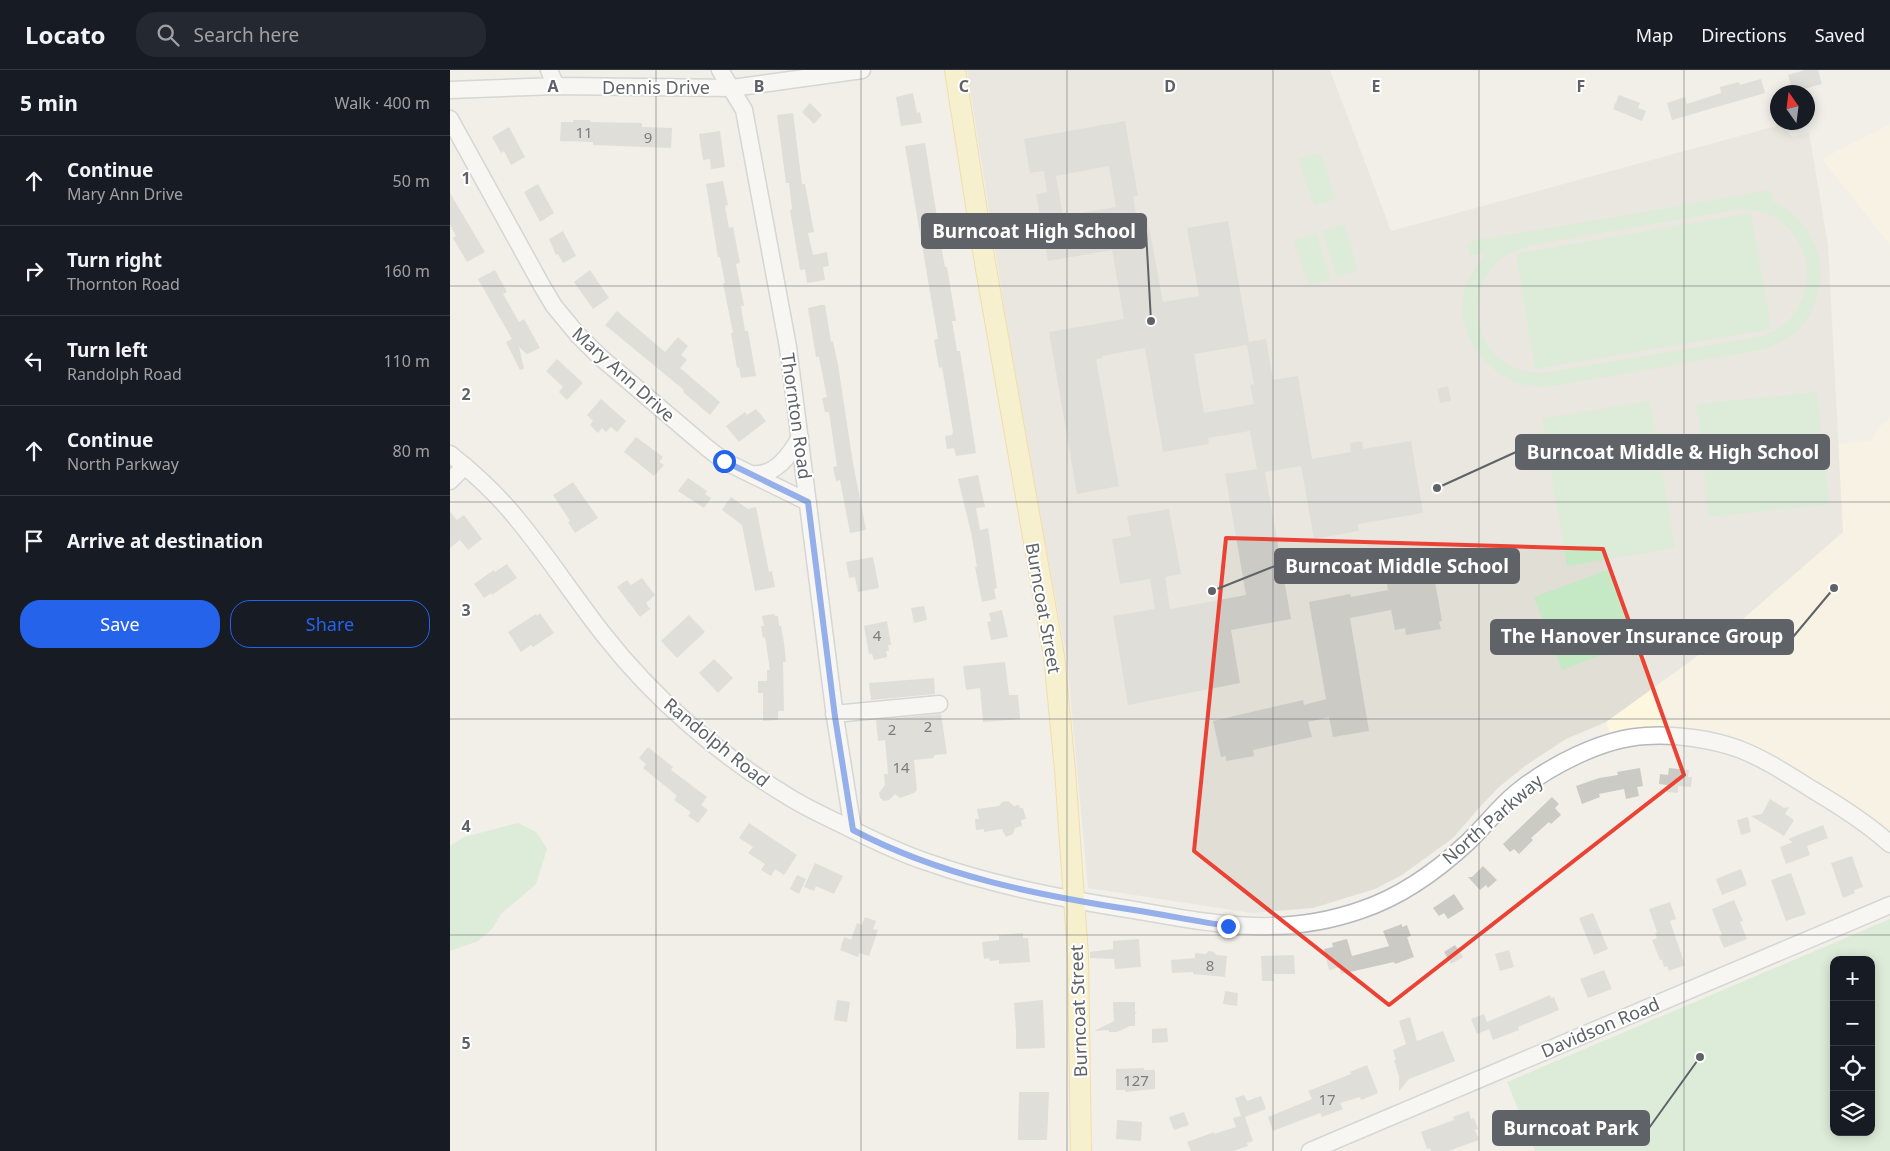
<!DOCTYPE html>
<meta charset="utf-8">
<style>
:root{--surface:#171b24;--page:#242831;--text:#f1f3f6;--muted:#9ea1a6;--line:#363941;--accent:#2563eb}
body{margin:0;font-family:"Noto Sans",sans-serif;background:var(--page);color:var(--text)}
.controls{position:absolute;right:15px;bottom:15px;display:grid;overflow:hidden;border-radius:10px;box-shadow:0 2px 12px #0003}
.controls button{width:45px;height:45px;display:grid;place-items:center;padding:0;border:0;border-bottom:1px solid var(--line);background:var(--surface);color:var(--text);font:25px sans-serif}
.compass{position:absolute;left:1320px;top:15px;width:45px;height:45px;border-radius:50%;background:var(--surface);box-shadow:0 2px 12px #0003;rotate:346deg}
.stop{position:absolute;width:15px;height:15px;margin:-11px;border:4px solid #2563eb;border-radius:50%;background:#fff}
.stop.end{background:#2563eb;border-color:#fff;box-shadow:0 1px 5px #0008}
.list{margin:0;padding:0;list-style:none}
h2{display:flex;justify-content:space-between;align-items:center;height:65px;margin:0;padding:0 20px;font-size:21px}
h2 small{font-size:16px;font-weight:400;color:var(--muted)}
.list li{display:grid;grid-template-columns:32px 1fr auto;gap:15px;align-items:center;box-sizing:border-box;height:90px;padding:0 20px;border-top:1px solid var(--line)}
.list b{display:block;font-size:19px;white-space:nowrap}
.list p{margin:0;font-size:16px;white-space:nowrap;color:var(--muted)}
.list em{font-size:16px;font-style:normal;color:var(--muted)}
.actions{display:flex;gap:10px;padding:15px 20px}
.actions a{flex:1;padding:11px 0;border:1px solid var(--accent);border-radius:20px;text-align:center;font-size:18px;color:var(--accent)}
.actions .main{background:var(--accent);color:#fff}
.icon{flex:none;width:28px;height:28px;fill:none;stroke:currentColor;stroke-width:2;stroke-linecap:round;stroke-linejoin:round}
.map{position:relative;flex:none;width:1440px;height:1081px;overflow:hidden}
header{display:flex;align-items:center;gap:30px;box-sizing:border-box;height:70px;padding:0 25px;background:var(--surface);border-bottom:1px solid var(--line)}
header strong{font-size:24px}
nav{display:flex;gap:28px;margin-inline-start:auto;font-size:18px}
.search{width:350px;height:45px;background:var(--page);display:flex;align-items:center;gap:12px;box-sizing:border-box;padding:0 18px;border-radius:20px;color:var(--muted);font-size:19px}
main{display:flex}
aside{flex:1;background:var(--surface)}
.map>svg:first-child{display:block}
.commercial{fill:#fef7e0}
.education{fill:#e1ded6}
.green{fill:#c5e8c5;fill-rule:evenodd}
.building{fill:#cccac5;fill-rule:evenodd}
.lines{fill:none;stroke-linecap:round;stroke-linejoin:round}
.minor-casing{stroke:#b5b8bc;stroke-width:19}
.major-casing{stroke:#f2c960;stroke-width:22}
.minor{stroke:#fff;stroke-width:16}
.major{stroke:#fff2af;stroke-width:20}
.route{stroke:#2563eb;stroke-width:6}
.marked{fill:none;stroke:#ea4335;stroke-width:4;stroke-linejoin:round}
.grid{fill:none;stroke:#5f6368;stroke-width:1;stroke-opacity:0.55}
.labels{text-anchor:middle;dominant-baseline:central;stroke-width:4;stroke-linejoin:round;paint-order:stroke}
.number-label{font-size:15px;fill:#7a7d7f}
.street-label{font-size:18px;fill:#5f6368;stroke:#fff}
.grid-label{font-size:16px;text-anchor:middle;font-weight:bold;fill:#5f6368;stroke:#fff;stroke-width:4;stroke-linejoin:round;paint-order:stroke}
.leader{fill:none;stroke:#5f6368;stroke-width:2}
.callout-dot{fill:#5f6368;stroke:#fff;stroke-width:2}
.callout{fill:#5f6368;stroke:#5f6368;stroke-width:2}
.callout-label{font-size:19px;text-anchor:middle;font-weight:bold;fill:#fff}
</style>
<header>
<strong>Locato</strong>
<div class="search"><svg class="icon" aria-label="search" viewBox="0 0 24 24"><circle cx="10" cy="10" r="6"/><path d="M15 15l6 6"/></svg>Search here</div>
<nav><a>Map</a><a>Directions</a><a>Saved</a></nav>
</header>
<main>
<aside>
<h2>5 min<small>Walk · 400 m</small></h2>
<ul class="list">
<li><svg class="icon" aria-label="ahead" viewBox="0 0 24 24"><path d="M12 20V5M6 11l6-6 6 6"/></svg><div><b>Continue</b><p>Mary Ann Drive</p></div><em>50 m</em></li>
<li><svg class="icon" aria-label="right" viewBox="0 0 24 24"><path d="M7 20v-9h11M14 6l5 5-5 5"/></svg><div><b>Turn right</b><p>Thornton Road</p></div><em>160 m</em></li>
<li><svg class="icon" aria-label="left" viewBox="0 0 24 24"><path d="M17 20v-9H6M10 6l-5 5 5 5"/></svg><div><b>Turn left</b><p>Randolph Road</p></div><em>110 m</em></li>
<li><svg class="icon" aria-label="ahead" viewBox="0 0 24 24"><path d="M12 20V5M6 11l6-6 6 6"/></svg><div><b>Continue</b><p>North Parkway</p></div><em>80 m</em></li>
<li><svg class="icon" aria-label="arrive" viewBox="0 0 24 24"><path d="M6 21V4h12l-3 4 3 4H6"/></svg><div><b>Arrive at destination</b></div></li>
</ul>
<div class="actions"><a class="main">Save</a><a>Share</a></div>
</aside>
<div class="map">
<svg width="1440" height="1081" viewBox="0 0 1440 1081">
<rect width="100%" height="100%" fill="#f1efe8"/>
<path class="commercial" d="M1440,54V175L1372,89Z
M1440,348V763L1424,749L1367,713L1312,680L1278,666L1241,658L1203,657L1160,663L1156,652L1264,574L1393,462L1387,374L1421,371L1428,358Z"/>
<path class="education" d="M517,0H880L941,161L1330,55L1343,67L1359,62L1378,175L1393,462L1264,574L1156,652L1116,669L1075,696L1049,717L1029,738L1003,768L952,805L925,819L863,838L802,843L638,818L617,589L573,358Z"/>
<path class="green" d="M871,83L885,129L864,136L849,89Z
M1321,120L1322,131C1373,154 1386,215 1351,257C1341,268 1324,275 1311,280L1095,317C1087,316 1076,316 1068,313C1028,298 1002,255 1017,213C1021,203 1029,193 1035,184L1019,185L1018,172ZM1291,139C1298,140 1307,140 1314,142C1352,157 1369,202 1348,237C1344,244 1338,253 1331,257C1323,263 1312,266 1303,268L1092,303C1082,302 1071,301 1062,297C1022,277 1017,222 1047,192C1056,183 1070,179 1081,175Z
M1301,143L1321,259L1085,299L1066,184Z
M894,154L908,200L887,207L872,161Z
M866,163L880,209L859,216L844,170Z
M1367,322L1379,434L1259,447L1247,334Z
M1200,331L1225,478L1117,496L1092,349Z
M1160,499L1187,572L1112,600L1084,527Z
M68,753L86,762L97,779L86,814L51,844L42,859L28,871L0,881V776L14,767Z
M1440,849V1081H1085L1057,1012ZM1384,890H1421V1062H1384Z"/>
<path class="building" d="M1355,0H1368L1372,14L1343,22L1338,5Z
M1311,9L1315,23L1222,50L1217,33L1235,27L1237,34L1271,23L1270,17L1289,12L1290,15Z
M463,23L467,43L470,42L472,53L451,56L446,27Z
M1169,25L1190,33L1188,38L1196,41L1192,51L1163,39Z
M360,33L372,45L364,54L352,42Z
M343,43L352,114H355L364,162L358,163L363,185L377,182L379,196L373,197L375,210L357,213L355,199L350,200L340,140L342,139L339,113H336L327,45Z
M123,50H140V52L192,53V57L222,58L221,78L143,75V72L110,71L111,52H123Z
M675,51L688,126H683L687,149L697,147L713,232L749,226L737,158L778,151L799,272L816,269L823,310L848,306L862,389L901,382L900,373L912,371L913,379L961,371L973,443L908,454L909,461L864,469L851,396L815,402L841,549L781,560L790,613L678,635L663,546L705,539L700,509L670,514L662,469L681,466L677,446L719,439L731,504L715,507L720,539L796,525L775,404L807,399L800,361L758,368L759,374L713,382L695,278L652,286V288L646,289L669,416L627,424L599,262L674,249L662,180L598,191L586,124L597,122L594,101L580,103L574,69ZM659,96L666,137L613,146L606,106ZM797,275L804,314L800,315L804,334L754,343L744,284Z
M59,57L75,87L61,95L54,81L51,83L42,67Z
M270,61L275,97L261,99L260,89L253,90L249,64Z
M475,73L489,159H488L495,197H497L506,251H502L507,281H510L526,383L506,386L504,378L497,379L495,366L502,365L503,362L492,297L489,298L484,270L488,269L455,76Z
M273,111L278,135L275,136L279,158L283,157L290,193L286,194L294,236H291L295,261H298L306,306L291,308L289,297L287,298L281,263H283L273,213H275L270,187H268L256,114Z
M88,114L104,143L90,152L74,122Z
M0,123L35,182L17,192L3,168L6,166L0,155Z
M113,161L126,186L113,193L108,184L106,185L99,169Z
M45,200L57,222L53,224L69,252L74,249L90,278L77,284L69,277L74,299L70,300L56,272L62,269L28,209Z
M140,200L159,228L143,239L124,212Z
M371,235H375L381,272L383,271L388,295L403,393L416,460L400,463L390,410L386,411L383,397L387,396L379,342H375L372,328L377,327L369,287H366L358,238Z
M167,241L215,282L228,267L238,276L231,285L237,290L230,298L270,332L260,345L233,322L234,320L155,255Z
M107,289L133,313L117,330L109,322L113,317L96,301Z
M998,316L1001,331L990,333L987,319Z
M151,329L176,351L167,362L161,357L156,362L152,358L148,363L140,355L143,351L137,345Z
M306,339L316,351L289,372L276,356L295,342L297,345Z
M186,367L213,387L209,392L214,395L204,406L174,382Z
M528,405L535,437L526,438L530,460L527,461L538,458L547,518L544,519L546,529L532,532L525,497H527L521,462L508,409Z
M238,408L257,421L255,424L261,428L254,438L228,421Z
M123,412L148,448L125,463L118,452L120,451L103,425Z
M281,427L298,439L306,437L319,502L322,501L325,517L305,521L292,455L272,440Z
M0,442L7,450L14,445L32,469L18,480L10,470L0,478Z
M423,487L429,518L408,522L405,507L399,508L396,492Z
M978,489L980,495H982L992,551L989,552L991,559L956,565L955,558L945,560L941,540L900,548L919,661L883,667L879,647L858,652L862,667L803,680L804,686L776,691V686L771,687L763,651L853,630L854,635L876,629L859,532L900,524L901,527L938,520L935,503L945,501L944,495Z
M57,494L67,508L42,525L41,523L34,528L24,514L44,500L45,502Z
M192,508L205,525L196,533L200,539L190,547L167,517L177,510L181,515Z
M474,536L477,550L464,553L461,538Z
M552,540L558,567L541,570L537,552L541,551L539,543Z
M90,543L104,563L83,577L81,575L71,582L58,562L86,544L87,546Z
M324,544L325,546H328L329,556H331L334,573L336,592H333L334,641H328V650L313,651V623H308V611H317V600H320L315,567L313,568L311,556H314L312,546Z
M239,545L255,562L227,588L211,571Z
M437,551L441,575H438L439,581H436L437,587L424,590L422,584H419L414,556Z
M264,589L283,608L268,623L249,603Z
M555,592L559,625H568L570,649L533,652L530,618L516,620L513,596Z
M484,608L485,624L421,630L419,613Z
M491,644L497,684L484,685V688L464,690L467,720L464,723L450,728L445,724L439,730L434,731L430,728L429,723L435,715L434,704H438L435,670L428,671L426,650Z
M198,677L223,697L221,700L257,727L251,735L258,740L248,753L238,746L241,742L224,730L227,726L225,724L193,698L196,694L189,688Z
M1190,698L1193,716L1187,717L1189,726L1176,729L1174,719L1149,724L1150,727L1132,734L1126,716L1149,708L1168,705L1167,702Z
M1219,698L1239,700L1238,707H1242L1241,717L1228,716V723L1217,722V715L1209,714L1210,704L1218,705Z
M1102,727L1109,734L1105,738L1111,745L1101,754L1099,752L1081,768L1083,770L1069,784L1064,779L1060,782L1053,774Z
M1320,729L1334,738L1339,737L1335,744L1344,750L1334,766L1301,746L1312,744Z
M558,731L564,736L569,735L570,738H573L576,749L571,750L572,756L565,758L563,764L556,767L552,759L534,762V759L526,760L525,749H529L527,739L549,736L552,732Z
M1298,747L1301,762L1291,765L1287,750Z
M299,753L347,785L334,805L325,799L321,806L311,800L315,794L298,783L303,777L289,768Z
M1373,755L1378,768L1357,776L1360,785L1336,794L1330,777L1343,772L1338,769Z
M1402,786L1413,817L1404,820L1405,823L1393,828L1381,793Z
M365,793L393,806L384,824L366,816L364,821L354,817Z
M1033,796L1047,810L1038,818L1036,815L1030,820L1018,807H1022Z
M1291,799L1297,815L1272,825L1266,809Z
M1341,803L1356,844L1336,851L1321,810Z
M347,805L356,809L349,824L340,819Z
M1004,824L1014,839L998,849L994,843L989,846L983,838Z
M1284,830L1293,851L1290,852L1297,869L1274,878L1269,866L1272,865L1262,839Z
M1220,832L1226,849L1220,851L1235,895L1219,901L1217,896L1214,897L1212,890H1210L1202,870L1207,868L1205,863L1207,862L1199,839Z
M1143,843L1158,879L1144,885L1129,848Z
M415,847L426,851L423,859L428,860L419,886L409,883L408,887L390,880L394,867L401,870L407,853L412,855Z
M952,854V857L957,855L961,866L957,867L964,887L945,894L944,892L891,904L890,897L879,900L874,879L883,877L882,873L897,869L902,886L939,876L933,861Z
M573,863V868H578L580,892L549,894V890L540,891L539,888L534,889L532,872L549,870V865Z
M689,869L691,897L665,899L664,889L640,888V882L663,879V871Z
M1005,875L1013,887L1001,894L994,882Z
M1059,880L1064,897L1050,901L1045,884Z
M759,881L764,882L766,885L777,886L775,907L743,904V902L722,903L721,890L745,888V883L756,884Z
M844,885L845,904H823L824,911H812L811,886Z
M1154,900L1162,919L1138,928L1130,909Z
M775,921L788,923L787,936L773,934Z
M1100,925L1101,928L1104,927L1109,940L1068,957L1069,960L1043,970L1039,959L1027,964L1021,949L1034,944L1037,952Z
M387,930L400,932L397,952L384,950Z
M593,930L595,978L566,979V961L564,933Z
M663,932H685V942H687L685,944V956H680L667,962H659V960L644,961L664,951Z
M960,947L967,971L993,961L1005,991L959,1009L949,1021V1006L944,990H946L943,980L956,974L949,951Z
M717,958L718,972L702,973V959Z
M917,995L928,1023L911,1030L910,1027L890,1033L893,1039L872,1047L870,1043L823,1061L818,1047L862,1029L858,1021L901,1004L900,1002Z
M694,998V1000H705V1019L675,1022V1020H666V999Z
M569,1022H599L597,1070H568Z
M794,1025L797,1031L811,1026L816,1039L795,1047L803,1071L797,1073L798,1076L783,1081H741L737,1072L764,1062V1064L786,1057L783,1048L791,1046L785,1028Z
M1019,1041L1021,1049L1024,1048L1028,1059L1025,1060L1029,1070L998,1081H981L980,1078L977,1079L971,1062L1004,1050L1003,1047Z
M734,1042L739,1055L724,1060L719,1047Z
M667,1050L692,1052L691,1071L666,1069Z"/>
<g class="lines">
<defs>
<path id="minor" d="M99,0L106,16
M270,0L294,40L338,277L385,647L403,760
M0,20L106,16L282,18L412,0
M0,49L92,216L104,236L128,265L149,286L256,377L274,391L358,432
M0,384C24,403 48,425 67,449C98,486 124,527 154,565C204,629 269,685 339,727C358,739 379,748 399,758C425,771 450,783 477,792C545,816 614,829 684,840C765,854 831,868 911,840C950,827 988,800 1018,772C1035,756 1048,738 1066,723C1099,696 1153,668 1196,666C1226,664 1261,669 1289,679C1315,689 1339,705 1363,720C1390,736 1417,753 1440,774
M301,404C325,407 340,385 350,367
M0,411L15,396
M384,644L489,634
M860,1081L1440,835"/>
<path id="major" d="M505,0L535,193L604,586L615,700L628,886L631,1081"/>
</defs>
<use href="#minor" class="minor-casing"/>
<use href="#major" class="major-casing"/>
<use href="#minor" class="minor"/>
<use href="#major" class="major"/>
</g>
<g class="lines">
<path class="route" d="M274,391L358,432L385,647L403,760C490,806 587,825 684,840C715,845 746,851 778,856"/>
</g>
<path d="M0 0H1440V1081H0ZM776,468L1153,479L1234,705L939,935L744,781Z" fill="#f1efe8" fill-opacity=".55" fill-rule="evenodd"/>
<path class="marked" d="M776,468L1153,479L1234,705L939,935L744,781Z"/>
<path class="grid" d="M206,0V1081M411,0V1081M617,0V1081M823,0V1081M1029,0V1081M1234,0V1081M0,216H1440M0,432H1440M0,649H1440M0,865H1440"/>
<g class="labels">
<g class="number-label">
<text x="134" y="62">11</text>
<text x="198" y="67">9</text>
<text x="427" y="565">4</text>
<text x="478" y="656">2</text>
<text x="442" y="659">2</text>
<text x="451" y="697">14</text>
<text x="760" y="895">8</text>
<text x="686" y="1010">127</text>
<text x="877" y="1029">17</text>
</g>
<g class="street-label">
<text x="206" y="17">Dennis Drive</text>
<text transform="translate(174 304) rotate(42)">Mary Ann Drive</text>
<text transform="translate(347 346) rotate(82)">Thornton Road</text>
<text transform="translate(594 538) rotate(80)">Burncoat Street</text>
<text transform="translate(267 672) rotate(39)">Randolph Road</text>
<text transform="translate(1042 749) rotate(-41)">North Parkway</text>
<text transform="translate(628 941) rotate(-92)">Burncoat Street</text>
<text transform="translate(1150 957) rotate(-23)">Davidson Road</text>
</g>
</g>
<g class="grid-label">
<text x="103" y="22">A</text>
<text x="309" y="22">B</text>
<text x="514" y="22">C</text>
<text x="720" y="22">D</text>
<text x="926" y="22">E</text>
<text x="1131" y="22">F</text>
<text x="16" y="114">1</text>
<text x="16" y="330">2</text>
<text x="16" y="546">3</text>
<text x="16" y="762">4</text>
<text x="16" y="979">5</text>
</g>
<path class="leader" d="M701 251L696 161M987 418L1066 382M762 521L825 496M1384 518L1343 567M1250 987L1199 1058"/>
<g class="callout-dot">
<circle cx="701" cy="251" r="5"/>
<circle cx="987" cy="418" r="5"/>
<circle cx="762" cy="521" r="5"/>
<circle cx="1384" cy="518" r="5"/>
<circle cx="1250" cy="987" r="5"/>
</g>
<g class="callout">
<rect x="472" y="144" width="224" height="34" rx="5"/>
<rect x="1066" y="365" width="313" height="34" rx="5"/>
<rect x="825" y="479" width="244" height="34" rx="5"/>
<rect x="1041" y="550" width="302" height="34" rx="5"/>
<rect x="1043" y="1041" width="156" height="34" rx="5"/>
</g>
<g class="callout-label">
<text x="584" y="168">Burncoat High School</text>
<text x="1223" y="389">Burncoat Middle &amp; High School</text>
<text x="947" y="503">Burncoat Middle School</text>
<text x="1192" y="573">The Hanover Insurance Group</text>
<text x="1121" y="1065">Burncoat Park</text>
</g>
</svg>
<div class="controls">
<button>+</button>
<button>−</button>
<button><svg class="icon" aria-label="locate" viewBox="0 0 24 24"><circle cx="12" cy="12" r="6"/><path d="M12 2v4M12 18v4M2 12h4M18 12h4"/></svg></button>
<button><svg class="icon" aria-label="layers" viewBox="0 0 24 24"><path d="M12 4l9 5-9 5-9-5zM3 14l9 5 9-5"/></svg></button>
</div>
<svg class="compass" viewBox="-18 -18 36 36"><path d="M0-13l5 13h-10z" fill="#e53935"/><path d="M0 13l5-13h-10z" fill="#9ea1a6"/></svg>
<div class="stop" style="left:274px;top:391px"></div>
<div class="stop end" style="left:778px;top:856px"></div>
</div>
</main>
